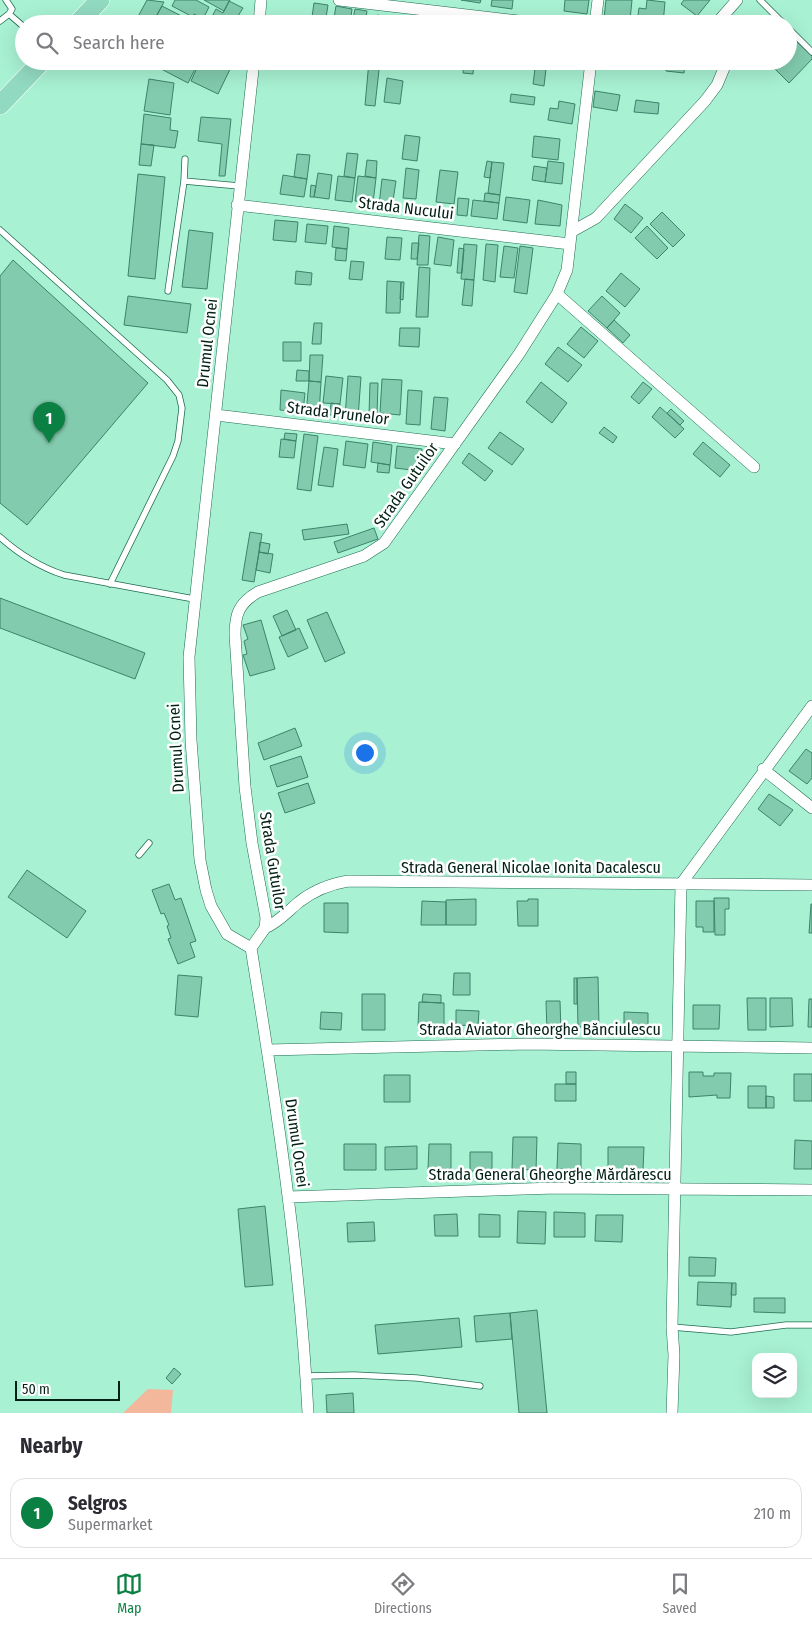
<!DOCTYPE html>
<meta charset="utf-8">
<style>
:root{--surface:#fff;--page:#f7f7f7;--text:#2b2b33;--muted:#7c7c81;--line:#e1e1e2;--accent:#0b8043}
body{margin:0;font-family:"Fira Sans Condensed",sans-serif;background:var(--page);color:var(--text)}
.controls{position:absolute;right:15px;bottom:15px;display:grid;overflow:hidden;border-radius:10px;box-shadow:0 5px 20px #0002}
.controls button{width:45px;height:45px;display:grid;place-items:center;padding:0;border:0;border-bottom:1px solid var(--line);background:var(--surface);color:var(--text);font:25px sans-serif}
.scale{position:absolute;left:15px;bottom:12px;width:105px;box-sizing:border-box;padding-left:5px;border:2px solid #022016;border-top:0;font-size:14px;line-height:18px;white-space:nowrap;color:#022016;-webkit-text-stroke:4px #fff;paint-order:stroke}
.you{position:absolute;left:364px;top:752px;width:18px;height:18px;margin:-12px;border:4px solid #fff;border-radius:50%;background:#1a73e8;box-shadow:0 0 0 8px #1a73e833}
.badge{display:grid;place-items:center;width:32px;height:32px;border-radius:50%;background:var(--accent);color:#fff;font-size:16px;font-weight:700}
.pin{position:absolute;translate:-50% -41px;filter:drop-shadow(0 1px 2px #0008)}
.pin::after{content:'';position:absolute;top:26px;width:18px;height:15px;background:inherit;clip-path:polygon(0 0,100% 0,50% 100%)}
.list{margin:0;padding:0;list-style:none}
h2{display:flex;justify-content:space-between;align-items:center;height:65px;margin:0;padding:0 20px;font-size:21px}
h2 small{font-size:16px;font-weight:400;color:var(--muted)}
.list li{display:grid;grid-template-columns:32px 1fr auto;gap:15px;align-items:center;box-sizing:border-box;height:70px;margin:0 10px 10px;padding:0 10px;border:1px solid var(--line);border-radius:15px}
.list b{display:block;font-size:19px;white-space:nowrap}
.list p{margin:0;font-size:16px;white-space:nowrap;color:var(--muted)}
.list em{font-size:16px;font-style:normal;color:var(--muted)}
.icon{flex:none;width:28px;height:28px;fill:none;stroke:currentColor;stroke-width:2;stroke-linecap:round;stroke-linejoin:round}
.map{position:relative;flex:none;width:812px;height:1413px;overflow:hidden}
.search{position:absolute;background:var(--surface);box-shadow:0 5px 20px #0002;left:15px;right:15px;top:15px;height:55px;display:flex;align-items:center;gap:12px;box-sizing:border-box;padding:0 18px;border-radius:28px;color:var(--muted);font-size:19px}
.sheet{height:145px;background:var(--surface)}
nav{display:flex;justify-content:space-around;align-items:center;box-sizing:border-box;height:70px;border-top:1px solid var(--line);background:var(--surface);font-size:14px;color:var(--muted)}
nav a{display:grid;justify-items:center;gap:2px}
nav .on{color:var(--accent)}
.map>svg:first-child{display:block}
.green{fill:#f3b89b}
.building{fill:#82cbae;stroke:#3c846a}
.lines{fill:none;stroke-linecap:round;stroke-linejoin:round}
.lane-casing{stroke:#206c53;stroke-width:7}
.street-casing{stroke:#206c53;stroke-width:12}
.primary-casing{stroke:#fff;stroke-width:20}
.lane{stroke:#fff;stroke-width:5.5}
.street{stroke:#fff;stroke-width:11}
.primary{stroke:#92d9c1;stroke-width:19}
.labels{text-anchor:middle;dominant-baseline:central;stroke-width:5;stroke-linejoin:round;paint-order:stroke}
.street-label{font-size:16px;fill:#022016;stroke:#fff}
</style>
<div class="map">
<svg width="812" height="1413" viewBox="0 0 812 1413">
<rect width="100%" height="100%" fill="#a8f1d3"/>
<path class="green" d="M148,1389L173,1390L171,1413H123Z"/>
<path class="building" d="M147,0L164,2L152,24H134Z
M175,0H196L209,7L203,19L194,14L193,17L172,6Z
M204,0H230L224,11Z
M461,0H481L480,3Z
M492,0H513L512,9L491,6Z
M565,0H589L587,14L564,11Z
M606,0H632L630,20L604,18Z
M647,0L665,2L663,24L637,23L639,8L646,9Z
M684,0H710L697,16L681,4Z
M229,1L243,8L233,24H208L216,9L223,13Z
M314,3L328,5L325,24H311Z
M162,6L197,24H152Z
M336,6L352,9L350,24H333Z
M355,9L367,11L365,24H352Z
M377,15L390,17L389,24H376Z
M424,17L435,19L434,24H424Z
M397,18L409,19L408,24H396Z
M447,20L478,23V24H447Z
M790,35L812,56V59L789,83L767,61H788Z
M146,61H181L195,69L188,83Z
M191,61H198L195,69L189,65Z
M200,61H234L218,94L191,81Z
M369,61H380L375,106L365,105Z
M414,61H430L429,67L413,65Z
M464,61H474L473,74L463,73Z
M536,61H547L544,86L533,84Z
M667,61H685L684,73L666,71Z
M685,61H692L691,68L684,67Z
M387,78L403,81L400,104L384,102Z
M149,79L174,83L170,115L144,111Z
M595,91L620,95L617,111L593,107Z
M511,94L535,97L534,105L510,102Z
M636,100L659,103L658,114L634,112Z
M559,101L575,104L572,124L548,120L550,108L558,109Z
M144,114L171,118L170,130L178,131L175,148L141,144Z
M201,117L231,119L225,176H219L222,144L198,141Z
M405,135L420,137L417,161L402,159Z
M534,136L560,139L558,160L532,157Z
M141,144L154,145L151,166L139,165Z
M347,153L358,154L355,178L344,176Z
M297,154L310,155L307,179L294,177Z
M367,160L377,161L376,178L365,176Z
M487,161L492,162L490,178L484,177Z
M548,161L564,163L562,184L545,182Z
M492,162L504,163L500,195L488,193Z
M534,166L547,168L545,182L532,180Z
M406,168L419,170L416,199L403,198Z
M440,170L458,172L454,204L436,202Z
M318,173L332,175L329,199L314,197Z
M138,174L165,177L155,279L128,276Z
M283,175L307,179L304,197L280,194Z
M338,176L355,178L352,202L335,200Z
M358,176L376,178L373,203L355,201Z
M382,179L396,181L392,207L379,205Z
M311,185L316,186L314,197H310Z
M485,193L500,195L499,203L484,201Z
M506,197L530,200L527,223L503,220Z
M458,198L469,199L467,216L457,215Z
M473,200L499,203L497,219L471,216Z
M538,200L562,205L560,226L535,224Z
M625,204L643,218L631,233L614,219Z
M662,212L685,235L673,247L650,224Z
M275,220L298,222L296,242L273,240Z
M307,224L328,226L326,244L305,242Z
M334,226L349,228L347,249L332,247Z
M647,226L668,248L657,259L635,238Z
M189,230L213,233L207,289L182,287Z
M419,235L430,236L428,265H417Z
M387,237L402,238L400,260L385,259Z
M438,237L454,240L451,266L434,264Z
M412,243H419L417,259H411Z
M464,244L477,245L474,280L461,279Z
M486,244L498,245L495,282L483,280Z
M504,246L518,248L514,278L500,277Z
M520,246L533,248L527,294L514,292Z
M336,248L347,249L346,261L335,260Z
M459,248L464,249L462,273H457Z
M13,260L148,383L27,525L0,503V276Z
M351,261L364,262L362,280L349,279Z
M419,267L430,268L428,317H416Z
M296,271L312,273L311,285L295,284Z
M621,273L640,289L625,307L606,291Z
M465,279L474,280L472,306L462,305Z
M387,281L401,282L400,313H386Z
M401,282H404L403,300L400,299Z
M128,296L191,304L187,333L124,325Z
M602,296L620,313L607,328L588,311Z
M614,320L630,335L623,343L607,328Z
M314,323H322L321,344H312Z
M581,327L598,341L584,358L567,344Z
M400,328H420L419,347L399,346Z
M283,342H301V361H283Z
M558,347L582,365L568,382L545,364Z
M310,355H323L321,382L309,381Z
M297,370L309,371V381H296Z
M326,376L343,378L340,404L323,403Z
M348,376L361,377L358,418L345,417Z
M382,379L402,380L400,415L380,413Z
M309,381L321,382L319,414H306Z
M541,382L567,403L552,423L526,402Z
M643,382L652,389L639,404L631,397Z
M370,383H378L377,415L369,414Z
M281,390L305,393L303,412L280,410Z
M408,390L422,391L420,425L406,424Z
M434,397L448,398L445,431L431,429Z
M331,403L340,404L339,416L330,415Z
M660,407L684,429L675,438L652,417Z
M671,409L684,421L680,425L667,413Z
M604,427L617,437L613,443L599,433Z
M500,432L524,449L512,465L488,448Z
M285,433L297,434L296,441L284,439Z
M304,434L318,436L311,491L297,489Z
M281,439L296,441L294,458L279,457Z
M346,441L368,444L365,468L343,465Z
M373,442L392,445L390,465L371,462Z
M703,442L730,465L720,477L693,454Z
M397,446L422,449L420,471L395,468Z
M324,447L338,449L333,487L318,485Z
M469,453L493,471L485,481L462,463Z
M378,463L390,465L389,473L377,472Z
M347,524L349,534L304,540L302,530Z
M374,528L378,539L338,553L334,542Z
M250,532L262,534L254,582L242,580Z
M260,542L270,544L268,554L259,552Z
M259,552L273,554L270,573L256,570Z
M0,598L145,653L135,679L0,628Z
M287,610L296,630L282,636L273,616Z
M327,612L345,653L325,662L307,620Z
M261,620L275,669L250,676L243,655L247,654L244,641L248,639L243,625Z
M299,628L308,648L288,657L279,637Z
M295,728L302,746L264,760L258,743Z
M806,749L812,753V778L807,784L789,771Z
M301,756L308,777L277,787L270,766Z
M308,783L315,803L285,813L278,793Z
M769,794L793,810L780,826L758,809Z
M27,870L86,911L67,938L8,897Z
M169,884L175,900L181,898L196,941L190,943L195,957L178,964L168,939L171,938L167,926L169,925L164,913L161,914L152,890Z
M714,898H729V909H725V935H715Z
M476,899V925H446V900Z
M528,899H538V926H518L517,901H528Z
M422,901L446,902V925H421Z
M696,901H714V932H703V927H696Z
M324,903H348V933L324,932Z
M811,904H812V933H809Z
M454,973H470V995H453Z
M178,975L202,977L198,1017L175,1015Z
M598,977L599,1026L578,1027L577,978Z
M574,978H577V1004H574Z
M362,994H385V1030H362Z
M423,994L441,995V1003L422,1002Z
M747,998H766V1030H748Z
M770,998H792L793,1026L770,1027Z
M809,999H812V1027H808Z
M546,1001H560L561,1032H547Z
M419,1002L444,1003V1028L418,1027Z
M693,1005H720L719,1029H693Z
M456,1010L479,1011L478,1026L456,1025Z
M321,1012L342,1013L341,1030L320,1029Z
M624,1012L648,1013V1032L624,1031Z
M566,1072H576V1084H566Z
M689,1072H703V1076H714V1073H731L730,1098H717V1095L689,1097Z
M794,1074H812V1101H794Z
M384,1075H410V1102H384Z
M555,1084H576V1101H555Z
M748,1086H766V1108H748Z
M766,1096L774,1097V1108H766Z
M513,1137H537L536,1170L512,1169Z
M795,1140L812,1141V1169H794Z
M558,1143L581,1144V1170L557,1169Z
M344,1144H376V1170H344Z
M429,1144H451V1169H428Z
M417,1146V1169L385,1170V1147Z
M608,1147H644L643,1170H608Z
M470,1152H492V1171H470Z
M265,1206L273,1285L245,1287L238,1209Z
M518,1211L546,1212L545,1244L517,1243Z
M554,1212L585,1213V1237H554Z
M457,1214L458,1236H435L434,1215Z
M479,1214L500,1215V1237H479Z
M596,1215H623L622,1242L595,1241Z
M374,1222L375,1241L348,1242L347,1223Z
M689,1257L716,1258L715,1276H689Z
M698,1282L732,1283L731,1307L697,1305Z
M732,1283H736V1295H731Z
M754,1298H785V1313L754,1312Z
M537,1310L547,1413H519L510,1313Z
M510,1313L512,1339L476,1342L474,1316Z
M459,1318L462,1347L378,1354L375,1325Z
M174,1368L181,1374L172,1384L166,1378Z
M353,1393L354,1413H327L326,1395Z"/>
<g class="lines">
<defs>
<path id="lane" d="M760,0L784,24
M9,14L24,27
M0,21L9,14L12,9L6,0
M788,28L812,52
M185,159L184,181L239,186
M0,230L167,380L179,395L182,408L178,441L173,456L110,584
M168,291L184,181
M0,537C19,554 40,567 64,575L194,599
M139,855L149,843
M672,1327L731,1332L786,1325H812
M305,1376L354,1375L417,1378L480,1386"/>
<path id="street" d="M339,0L545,24
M259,24L261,0
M595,24L598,0
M716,24L737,0
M254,61L189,657L191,740L200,860L206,890L211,906L227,934L251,948C276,1102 300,1257 308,1413
M237,205L570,244
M571,232L596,218L705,101L717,85L727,61
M557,294L754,467
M216,415L455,444
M763,769L812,808
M265,928C279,922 287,912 299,902C313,891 330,884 348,881L812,885
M251,948L265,928L266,918L252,843L245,787L235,635C235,614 239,603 258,592L364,556L384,543L519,354L557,294L567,270L591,61
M268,1050L526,1044L812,1048
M288,1197L556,1188L812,1190
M672,1413L674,1355L672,1327L681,884L812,706"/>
<path id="primary" d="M77,24L100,0
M0,105L42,61"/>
</defs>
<use href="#lane" class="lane-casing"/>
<use href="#street" class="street-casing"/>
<use href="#primary" class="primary-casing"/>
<use href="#lane" class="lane"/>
<use href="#street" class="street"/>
<use href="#primary" class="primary"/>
</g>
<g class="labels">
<g class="street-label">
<text transform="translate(406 208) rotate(7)">Strada Nucului</text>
<text transform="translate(207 343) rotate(-84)">Drumul Ocnei</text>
<text transform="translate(338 413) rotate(7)">Strada Prunelor</text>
<text transform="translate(406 485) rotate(-55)">Strada Gutuilor</text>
<text transform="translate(176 748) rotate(-93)">Drumul Ocnei</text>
<text transform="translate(273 861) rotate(81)">Strada Gutuilor</text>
<text x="531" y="867">Strada General Nicolae Ionita Dacalescu</text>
<text x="540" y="1029">Strada Aviator Gheorghe Bănciulescu</text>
<text transform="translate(297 1143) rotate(82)">Drumul Ocnei</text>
<text x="550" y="1174">Strada General Gheorghe Mărdărescu</text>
</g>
</g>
</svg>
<div class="controls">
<button><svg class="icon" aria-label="layers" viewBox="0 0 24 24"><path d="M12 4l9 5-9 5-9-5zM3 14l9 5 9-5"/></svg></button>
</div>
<div class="scale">50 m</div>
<div class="you"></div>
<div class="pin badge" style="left:49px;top:443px">1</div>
<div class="search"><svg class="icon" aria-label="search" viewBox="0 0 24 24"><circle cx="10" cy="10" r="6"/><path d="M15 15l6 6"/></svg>Search here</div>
</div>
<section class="sheet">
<h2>Nearby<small></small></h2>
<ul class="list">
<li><span class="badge">1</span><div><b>Selgros</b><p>Supermarket</p></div><em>210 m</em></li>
</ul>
</section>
<nav>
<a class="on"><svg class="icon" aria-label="map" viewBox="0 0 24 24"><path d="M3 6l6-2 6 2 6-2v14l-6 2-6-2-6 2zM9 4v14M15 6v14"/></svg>Map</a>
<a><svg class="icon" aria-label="directions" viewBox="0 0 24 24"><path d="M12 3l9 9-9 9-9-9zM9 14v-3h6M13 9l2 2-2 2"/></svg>Directions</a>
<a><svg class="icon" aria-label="saved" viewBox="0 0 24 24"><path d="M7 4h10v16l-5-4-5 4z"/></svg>Saved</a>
</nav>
